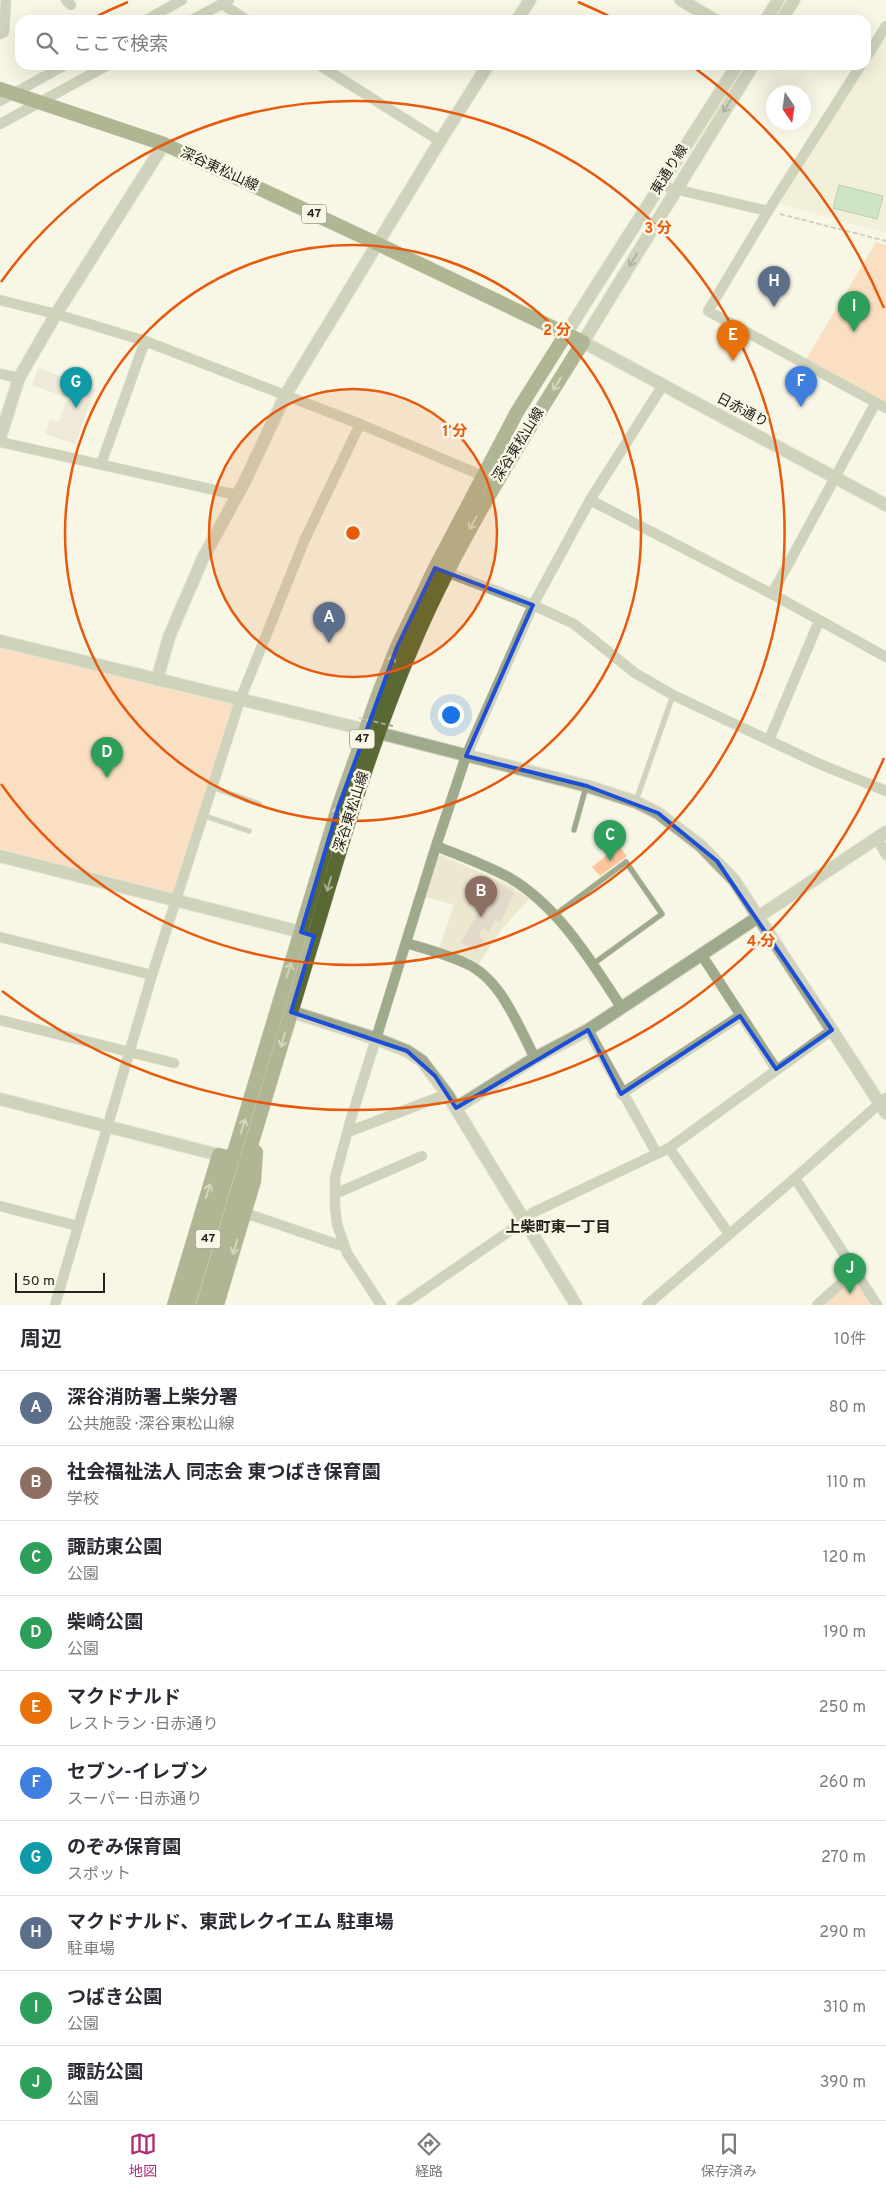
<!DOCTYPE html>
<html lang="ja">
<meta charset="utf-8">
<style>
:root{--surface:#fff;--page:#f2f2f3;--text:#2b2b33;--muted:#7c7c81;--line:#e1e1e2;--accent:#ad2a76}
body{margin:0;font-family:Overpass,"Noto Sans JP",sans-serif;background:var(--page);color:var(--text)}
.compass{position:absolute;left:766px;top:85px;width:45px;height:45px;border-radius:50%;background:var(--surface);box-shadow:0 5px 20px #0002;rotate:167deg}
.scale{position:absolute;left:15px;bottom:12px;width:90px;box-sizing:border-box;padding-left:5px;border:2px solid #23221c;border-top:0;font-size:14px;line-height:18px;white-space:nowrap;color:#23221c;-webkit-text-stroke:4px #f8f6e4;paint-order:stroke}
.you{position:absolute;left:450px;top:714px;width:18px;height:18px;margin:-12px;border:4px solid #fff;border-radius:50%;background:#1a73e8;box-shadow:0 0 0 8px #1a73e833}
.badge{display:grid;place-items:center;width:32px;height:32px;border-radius:50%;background:var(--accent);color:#fff;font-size:16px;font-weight:700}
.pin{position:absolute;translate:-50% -41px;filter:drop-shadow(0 1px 2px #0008)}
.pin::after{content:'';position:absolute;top:26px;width:18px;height:15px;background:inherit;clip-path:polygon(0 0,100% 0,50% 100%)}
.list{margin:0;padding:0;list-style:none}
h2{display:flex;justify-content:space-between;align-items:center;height:65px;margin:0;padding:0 20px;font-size:21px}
h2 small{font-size:16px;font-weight:400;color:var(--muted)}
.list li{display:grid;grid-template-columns:32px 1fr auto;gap:15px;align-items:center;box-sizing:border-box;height:75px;padding:0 20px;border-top:1px solid var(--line)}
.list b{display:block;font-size:19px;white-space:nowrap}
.list p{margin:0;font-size:16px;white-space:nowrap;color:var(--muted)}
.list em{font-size:16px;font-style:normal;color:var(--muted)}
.icon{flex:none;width:28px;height:28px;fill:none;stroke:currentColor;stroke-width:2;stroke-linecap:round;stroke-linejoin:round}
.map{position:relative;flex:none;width:886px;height:1305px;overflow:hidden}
.search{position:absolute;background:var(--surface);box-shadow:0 5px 20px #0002;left:15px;right:15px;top:15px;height:55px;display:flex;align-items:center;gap:12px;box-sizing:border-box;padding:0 18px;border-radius:15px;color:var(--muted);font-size:19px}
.sheet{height:815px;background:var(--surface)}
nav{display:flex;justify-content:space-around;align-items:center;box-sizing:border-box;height:70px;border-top:1px solid var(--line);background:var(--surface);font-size:14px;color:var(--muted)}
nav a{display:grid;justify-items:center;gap:2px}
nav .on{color:var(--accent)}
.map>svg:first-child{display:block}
.built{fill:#ece8d0}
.green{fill:#fec49b}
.water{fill:#99d099;stroke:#769c74}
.building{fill:#e3d9ca}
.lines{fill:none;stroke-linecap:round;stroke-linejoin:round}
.service-casing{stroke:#d2d0c0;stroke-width:6}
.minor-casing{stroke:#d2d0c0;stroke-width:11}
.tertiary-casing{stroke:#d2d0c0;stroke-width:14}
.primary-casing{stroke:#d2d0c0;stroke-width:15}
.path{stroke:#a5a396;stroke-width:2;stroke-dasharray:5 2.5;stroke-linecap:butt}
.service{stroke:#9fa98b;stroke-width:5}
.minor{stroke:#9fa98b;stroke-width:10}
.tertiary{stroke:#9fa98b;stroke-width:12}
.primary{stroke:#5a6933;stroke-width:14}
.path-bridge{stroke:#a5a396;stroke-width:2;stroke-dasharray:5 2.5;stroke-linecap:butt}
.oneway{stroke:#5b5f4e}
.oneway2{stroke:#a9b08c}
.marked{fill:none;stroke:#1d4ed8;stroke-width:4;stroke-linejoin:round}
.ring{fill:none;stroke:#e8590c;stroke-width:2.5}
.labels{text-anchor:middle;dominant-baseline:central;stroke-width:5;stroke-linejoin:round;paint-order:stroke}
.shield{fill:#f8f6e4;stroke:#636258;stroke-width:1}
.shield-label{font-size:12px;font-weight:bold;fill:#23221c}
.street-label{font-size:14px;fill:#23221c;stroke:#f8f6e4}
.neighbourhood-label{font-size:15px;font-weight:bold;fill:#23221c;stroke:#f8f6e4}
.centre{fill:#e8590c;stroke:#f8f6e4;stroke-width:2.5}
.ring-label{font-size:15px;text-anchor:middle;font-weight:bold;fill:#e8590c;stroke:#f8f6e4;stroke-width:5;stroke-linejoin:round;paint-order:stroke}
</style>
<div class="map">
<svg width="886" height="1305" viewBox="0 0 886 1305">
<rect width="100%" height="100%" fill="#f8f6e4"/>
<path class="built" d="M886,35V233L779,204Z
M441,855L509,885L529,899L501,930L477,966L439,948L454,905L425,897L437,857Z"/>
<path class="green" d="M876,242L886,245V406L805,361Z
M0,642L240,700L175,899L0,856Z
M619,846L627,856L600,876L592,867Z
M851,1281L857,1283L871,1305H824Z"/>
<path class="water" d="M839,185L883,196L877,219L833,208Z"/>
<path class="building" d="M38,368L95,389L75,444L45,434L50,419L59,422L68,398L32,385Z
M497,882L514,893L500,923L495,920L489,932L483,928L479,936L484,939L477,952L461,942Z"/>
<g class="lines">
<defs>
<path id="service" d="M212,787L259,804
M636,801L673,695
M202,815L249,831
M574,830L586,787
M555,915L626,862L662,914L593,964"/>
<path id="minor" d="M66,0L71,5
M222,4L247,20
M146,20L182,0
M192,20L229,0
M0,34L4,32L6,0
M866,58L886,26
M319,65L440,141
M861,65L768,211L708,311L886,408
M0,101L65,65
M0,124L108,65
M662,186L768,211
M0,300L56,314L145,341L360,424L495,481
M0,374L19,378
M0,442L237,495
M101,464L145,341
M590,500L772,594L886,657
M441,570L533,605L574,624L635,673L673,695L815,762L886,791
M772,594L876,402
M769,740L819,621
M877,838L886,855
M436,846C461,856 486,865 510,878C559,907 591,961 621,1007
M0,937L152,975
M406,943C426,949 446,954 465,963C501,978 518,1026 535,1058
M701,954L776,1069
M0,1020L174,1063
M588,1030L657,1154
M621,1094L740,1016
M348,1132L447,1094
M669,1148L729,1234
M795,1178L886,1098
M335,1194L422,1156
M0,1206L78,1226
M245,1213L345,1247
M55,1305L152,975L240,700L305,539L360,424
M381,1305L347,1253L337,1224L335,1207V1178L350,1122L436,846L466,756L533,605L590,500L663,385
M402,1305L517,1226L532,1213L669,1148L832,1030
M647,1305L795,1178L877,1305
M817,1305L855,1271"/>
<path id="tertiary" d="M681,0L715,20
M517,20L530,0
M766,20L778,0
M781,20L794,0
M753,65L583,342L886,505
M566,334C622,244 681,155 737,65
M0,438L19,378L56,314L164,144
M0,641L379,733L587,786L636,802L658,813L701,846L734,880L886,1113
M157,680L169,637L203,558L244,483L286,394L440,141L488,65
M0,856L309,934
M283,1009L377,1039L407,1051L422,1061L447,1094L576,1305
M0,1099L219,1155
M456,1108L535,1058L588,1030L886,832"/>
<path id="primary" d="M0,89L164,144L378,244L583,342C522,440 459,537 414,643C372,739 343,840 313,940C276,1061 240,1183 203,1305
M174,1305L219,1155L233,1158
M188,1305L338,808L378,695L397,647L435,568L517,412L566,334
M217,1305L254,1181L256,1152"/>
</defs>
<use href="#service" class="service-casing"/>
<use href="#minor" class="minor-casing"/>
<use href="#tertiary" class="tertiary-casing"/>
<use href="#primary" class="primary-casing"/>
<path class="path" d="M780,214L886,241"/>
<use href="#service" class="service"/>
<use href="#minor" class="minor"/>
<use href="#tertiary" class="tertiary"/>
<use href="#primary" class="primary"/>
<path class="path-bridge" d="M359,718L393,726"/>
</g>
<defs><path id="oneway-shaft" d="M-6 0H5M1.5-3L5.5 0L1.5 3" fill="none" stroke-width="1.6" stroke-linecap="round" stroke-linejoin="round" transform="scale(1.25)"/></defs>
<g class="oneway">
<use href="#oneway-shaft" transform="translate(727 106) rotate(122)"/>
<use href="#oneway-shaft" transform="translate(633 260) rotate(122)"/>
</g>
<g class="oneway2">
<use href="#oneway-shaft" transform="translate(557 384) rotate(122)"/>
<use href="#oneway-shaft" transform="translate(473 523) rotate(118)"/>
<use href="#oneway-shaft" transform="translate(391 662) rotate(-68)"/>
<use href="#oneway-shaft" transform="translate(336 814) rotate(-73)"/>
<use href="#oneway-shaft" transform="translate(329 884) rotate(106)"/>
<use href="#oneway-shaft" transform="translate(289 970) rotate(-73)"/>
<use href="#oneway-shaft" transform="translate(283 1040) rotate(106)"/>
<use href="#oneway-shaft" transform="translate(243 1126) rotate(-73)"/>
<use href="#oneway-shaft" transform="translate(208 1191) rotate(-73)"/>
<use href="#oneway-shaft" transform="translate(235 1247) rotate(107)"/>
</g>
<path d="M0 0H886V1305H0ZM435,568L533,605L466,756L587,786L658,813L717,861L832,1030L776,1069L740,1016L621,1094L588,1030L456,1108L435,1076L407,1051L291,1012L314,936L301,932L338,808L397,647Z" fill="#f8f6e4" fill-opacity=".55" fill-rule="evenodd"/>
<path class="marked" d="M435,568L533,605L466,756L587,786L658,813L717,861L832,1030L776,1069L740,1016L621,1094L588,1030L456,1108L435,1076L407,1051L291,1012L314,936L301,932L338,808L397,647Z"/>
<circle cx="353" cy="533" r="144" fill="#e8590c" fill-opacity=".12"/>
<g class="ring">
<circle cx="353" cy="533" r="144"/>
<circle cx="353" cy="533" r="288"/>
<path d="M1 282A432 432 0 1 1 1 784"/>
<path d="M884 758A577 577 0 0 1 2 991M91 19A577 577 0 0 1 128 2M578 2A577 577 0 0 1 615 19M692 66A577 577 0 0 1 884 308"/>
</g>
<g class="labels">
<g class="shield">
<rect x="301.5" y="204.5" width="25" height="19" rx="4"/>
<rect x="349.5" y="729.5" width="25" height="19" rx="4"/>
<rect x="195.5" y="1229.5" width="25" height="19" rx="4"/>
</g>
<g class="shield-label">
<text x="314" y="214">47</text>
<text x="362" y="739">47</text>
<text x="208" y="1239">47</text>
</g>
<g class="street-label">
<text transform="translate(219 170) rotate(25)">深谷東松山線</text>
<text transform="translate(670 170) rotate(-58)">東通り線</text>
<text transform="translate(742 411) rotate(28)">日赤通り</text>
<text transform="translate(519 445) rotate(-58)">深谷東松山線</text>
<text transform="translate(352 812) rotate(-72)">深谷東松山線</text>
</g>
<g class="neighbourhood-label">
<text x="558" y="1228">上柴町東一丁目</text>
</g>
</g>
<circle cx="353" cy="533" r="8" class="centre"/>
<g class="ring-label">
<text x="658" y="233">3 分</text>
<text x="557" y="335">2 分</text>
<text x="455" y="436">1 分</text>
<text x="761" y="946">4 分</text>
</g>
</svg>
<svg class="compass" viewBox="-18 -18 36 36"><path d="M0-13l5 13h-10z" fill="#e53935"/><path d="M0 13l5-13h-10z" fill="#7c7c81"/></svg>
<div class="scale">50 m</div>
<div class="you"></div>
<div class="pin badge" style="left:329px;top:643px;background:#5c6f8a">A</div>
<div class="pin badge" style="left:481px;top:917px;background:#8d6e63">B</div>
<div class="pin badge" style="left:610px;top:861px;background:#2e9e5b">C</div>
<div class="pin badge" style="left:107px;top:778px;background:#2e9e5b">D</div>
<div class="pin badge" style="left:733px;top:361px;background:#e8710a">E</div>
<div class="pin badge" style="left:801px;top:407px;background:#3f7fe0">F</div>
<div class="pin badge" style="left:76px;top:408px;background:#0f9aa8">G</div>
<div class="pin badge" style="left:774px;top:307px;background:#5c6f8a">H</div>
<div class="pin badge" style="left:854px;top:332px;background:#2e9e5b">I</div>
<div class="pin badge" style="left:850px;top:1294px;background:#2e9e5b">J</div>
<div class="search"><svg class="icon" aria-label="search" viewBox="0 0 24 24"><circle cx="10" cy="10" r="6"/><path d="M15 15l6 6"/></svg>ここで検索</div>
</div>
<section class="sheet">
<h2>周辺<small>10件</small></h2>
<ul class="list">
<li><span class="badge" style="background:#5c6f8a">A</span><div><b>深谷消防署上柴分署</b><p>公共施設 · 深谷東松山線</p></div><em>80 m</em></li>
<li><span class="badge" style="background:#8d6e63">B</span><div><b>社会福祉法人 同志会 東つばき保育園</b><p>学校</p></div><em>110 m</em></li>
<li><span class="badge" style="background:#2e9e5b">C</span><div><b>諏訪東公園</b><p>公園</p></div><em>120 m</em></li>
<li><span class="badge" style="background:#2e9e5b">D</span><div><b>柴崎公園</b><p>公園</p></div><em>190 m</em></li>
<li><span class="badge" style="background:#e8710a">E</span><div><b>マクドナルド</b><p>レストラン · 日赤通り</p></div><em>250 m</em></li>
<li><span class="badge" style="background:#3f7fe0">F</span><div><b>セブン-イレブン</b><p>スーパー · 日赤通り</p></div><em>260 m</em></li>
<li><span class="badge" style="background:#0f9aa8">G</span><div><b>のぞみ保育園</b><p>スポット</p></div><em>270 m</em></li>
<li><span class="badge" style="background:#5c6f8a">H</span><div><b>マクドナルド、東武レクイエム 駐車場</b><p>駐車場</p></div><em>290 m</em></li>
<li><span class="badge" style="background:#2e9e5b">I</span><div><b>つばき公園</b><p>公園</p></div><em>310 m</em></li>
<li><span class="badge" style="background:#2e9e5b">J</span><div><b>諏訪公園</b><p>公園</p></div><em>390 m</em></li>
</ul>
</section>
<nav>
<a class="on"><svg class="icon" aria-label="map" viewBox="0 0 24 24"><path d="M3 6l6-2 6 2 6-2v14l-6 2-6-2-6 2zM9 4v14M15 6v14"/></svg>地図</a>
<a><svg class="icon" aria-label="directions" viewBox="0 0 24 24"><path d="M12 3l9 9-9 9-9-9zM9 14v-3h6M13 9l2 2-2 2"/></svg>経路</a>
<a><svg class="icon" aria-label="saved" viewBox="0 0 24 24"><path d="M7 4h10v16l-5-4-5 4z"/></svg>保存済み</a>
</nav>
